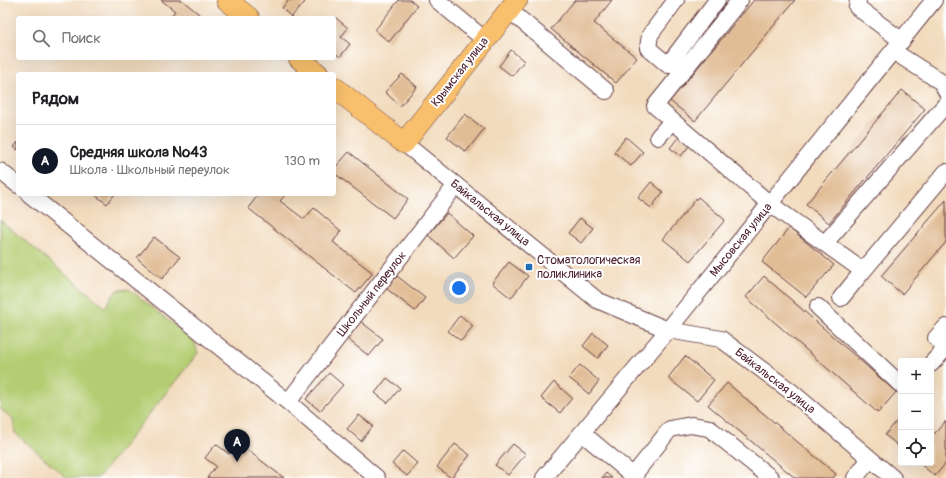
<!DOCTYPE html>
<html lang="ru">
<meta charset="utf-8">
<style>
:root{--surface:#fff;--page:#f6f6f6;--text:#202124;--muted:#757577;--line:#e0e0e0;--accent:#111827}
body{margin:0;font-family:Pangolin,sans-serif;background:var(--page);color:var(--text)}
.controls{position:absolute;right:12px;bottom:12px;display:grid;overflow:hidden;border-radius:4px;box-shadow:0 4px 16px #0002}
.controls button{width:36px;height:36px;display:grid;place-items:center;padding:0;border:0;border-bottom:1px solid var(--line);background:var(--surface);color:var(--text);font:20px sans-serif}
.you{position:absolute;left:459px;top:288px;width:14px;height:14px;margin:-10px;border:3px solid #fff;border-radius:50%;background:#1a73e8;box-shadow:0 0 0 6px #1a73e833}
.badge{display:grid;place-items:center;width:26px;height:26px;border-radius:50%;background:var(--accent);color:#fff;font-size:13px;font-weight:700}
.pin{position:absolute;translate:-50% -33px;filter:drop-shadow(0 1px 2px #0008)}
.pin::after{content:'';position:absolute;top:21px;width:14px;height:12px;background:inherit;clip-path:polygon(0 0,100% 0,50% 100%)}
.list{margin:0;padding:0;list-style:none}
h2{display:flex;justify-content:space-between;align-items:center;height:52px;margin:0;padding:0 16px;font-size:17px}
h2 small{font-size:13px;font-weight:400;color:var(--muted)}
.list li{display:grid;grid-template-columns:26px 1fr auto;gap:12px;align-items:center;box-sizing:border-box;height:72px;padding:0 16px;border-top:1px solid var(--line)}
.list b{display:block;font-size:15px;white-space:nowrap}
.list p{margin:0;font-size:13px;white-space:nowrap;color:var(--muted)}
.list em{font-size:13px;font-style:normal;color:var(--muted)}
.icon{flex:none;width:22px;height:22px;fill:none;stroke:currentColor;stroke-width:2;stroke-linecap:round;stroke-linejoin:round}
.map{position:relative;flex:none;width:946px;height:478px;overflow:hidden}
.search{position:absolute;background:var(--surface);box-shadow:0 4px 16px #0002;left:16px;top:16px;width:320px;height:44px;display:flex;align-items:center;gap:10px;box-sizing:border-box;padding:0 14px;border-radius:4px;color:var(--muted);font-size:15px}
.panel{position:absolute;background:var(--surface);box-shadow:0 4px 16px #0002;left:16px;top:72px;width:320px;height:124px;border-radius:4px}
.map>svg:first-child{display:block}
.green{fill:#b4cd72;stroke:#7f764e}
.building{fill:#e1bd96}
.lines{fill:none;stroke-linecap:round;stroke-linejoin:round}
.minor-casing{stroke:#633b41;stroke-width:18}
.major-casing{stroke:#633b41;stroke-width:22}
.minor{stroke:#fff;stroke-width:16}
.major{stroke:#f8bf6c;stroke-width:21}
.poi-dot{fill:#1f6fb2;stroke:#fff;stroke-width:1.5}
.labels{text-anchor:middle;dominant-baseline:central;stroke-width:4;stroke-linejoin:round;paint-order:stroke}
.street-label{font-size:12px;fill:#4a1f2b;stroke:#fff}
.poi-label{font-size:12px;fill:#4a1f2b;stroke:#fff;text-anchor:start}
</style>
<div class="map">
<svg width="946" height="478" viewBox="0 0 946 478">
<rect width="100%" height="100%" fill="#fff"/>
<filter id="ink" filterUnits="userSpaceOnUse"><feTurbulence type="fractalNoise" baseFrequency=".025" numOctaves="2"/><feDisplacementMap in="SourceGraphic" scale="8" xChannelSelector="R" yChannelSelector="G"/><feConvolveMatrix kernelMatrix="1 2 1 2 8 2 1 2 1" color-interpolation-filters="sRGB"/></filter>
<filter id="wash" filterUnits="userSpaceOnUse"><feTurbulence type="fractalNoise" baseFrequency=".012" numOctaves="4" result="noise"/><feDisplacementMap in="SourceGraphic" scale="16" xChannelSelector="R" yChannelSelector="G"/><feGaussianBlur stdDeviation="0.9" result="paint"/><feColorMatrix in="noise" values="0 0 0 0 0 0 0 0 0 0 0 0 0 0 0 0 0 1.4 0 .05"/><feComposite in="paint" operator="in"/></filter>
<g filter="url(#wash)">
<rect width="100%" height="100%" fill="#f2dbbd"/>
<path class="green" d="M0,220L105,307L117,290L129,289L194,341L198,353L98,478H67L15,433L13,419L0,409Z"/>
<g id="blocks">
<path class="building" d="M161,0H182L200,15L198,18H170L175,11Z
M289,0H302L305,2L291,17L282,8Z
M399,0H410L417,6L389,42L375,30Z
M575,0H612L594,23L637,58L616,83L551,29Z
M754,0H795L695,121L670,101Z
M336,18L348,28L341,37L350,44L340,57L334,52V20Z
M511,50L524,61L512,76L499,66Z
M402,74L417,87L400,106L385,92Z
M902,90L925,109L829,223L806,204Z
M465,114L484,129L466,152L447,137Z
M680,135L691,144L681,156L670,148Z
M626,137L643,152L631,166L614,152Z
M18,142V150L14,147Z
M349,152L408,199L393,218L334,173V169Z
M651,182L663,192L651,208L638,198Z
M94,194H115L107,204Z
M259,194H286L280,201L304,219L314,208L341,231L333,242L373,273L356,293L248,208Z
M698,197L725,220L690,261L663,239Z
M946,200V242L902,294L881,276Z
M447,213L473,236L454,258L428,235Z
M580,218L593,228L581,243L568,233Z
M789,228L834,265L806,297L762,262Z
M154,237L180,257L162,279L137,258Z
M509,262L528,276L511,298L492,283Z
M397,276L425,298L415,311L387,289Z
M764,276L896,392L878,413L746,297Z
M460,315L473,326L461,341L448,331Z
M360,321L383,339L369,356L346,338Z
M593,333L608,345L598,358L583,346Z
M685,356L714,380L697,401L668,378Z
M580,365L599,381L589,394L569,378Z
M329,373L343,385L320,411L306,399Z
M387,378L400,388L388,403L375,393Z
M554,382L572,398L560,413L541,398Z
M727,383L836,474L833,478H795L708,405Z
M359,415L373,426L361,441L347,429Z
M901,416V448L885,435Z
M946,421V463L935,476L919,463H931V432L934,434Z
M238,443L284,478H207L216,466L205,458L216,444L229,454Z
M455,444L470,455L451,478L437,467Z
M513,444L526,454L508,475L495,465Z
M403,451L418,464L407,476L392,464Z
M606,473L612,478H602Z"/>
</g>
</g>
<g filter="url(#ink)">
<use href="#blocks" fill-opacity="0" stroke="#633b41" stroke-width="1"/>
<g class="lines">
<defs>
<path id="minor" d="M437,0L485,40
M676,0L650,35L648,48L668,65L717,0
M740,0L655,106L770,204L863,271L946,172
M858,0L857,7L902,41
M509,10L606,91
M893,51L941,82L946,91
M658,137L672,121
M404,143L597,300L668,330L721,339L793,393L893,478
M0,171L18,185
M29,194L288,402L377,478
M825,243L946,104
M841,298L863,271
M818,307L901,385
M946,327L936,338L946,347
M931,364L946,348
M288,402L456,185
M582,433L636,478
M633,476L670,429L691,425L709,428L771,478
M544,478L668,330L934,0
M855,478L870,459"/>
<path id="major" d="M227,0L249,18
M299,58L318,74
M334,87L404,143L517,0"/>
</defs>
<use href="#minor" class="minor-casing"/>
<use href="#major" class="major-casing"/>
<use href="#minor" class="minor"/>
<use href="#major" class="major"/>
</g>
</g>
<rect class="poi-dot" x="525" y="263" width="8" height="8" rx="2"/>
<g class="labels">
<g class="street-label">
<text transform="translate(460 72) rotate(-52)">Крымская улица</text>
<text transform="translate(490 213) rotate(39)">Байкальская улица</text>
<text transform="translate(741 240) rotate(-51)">Мысовская улица</text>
<text transform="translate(372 294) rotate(-52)">Школьный переулок</text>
<text transform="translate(775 381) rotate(38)">Байкальская улица</text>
</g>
<g class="poi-label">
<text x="537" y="260">Стоматологическая<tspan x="537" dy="14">поликлиника</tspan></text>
</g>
</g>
</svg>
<div class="controls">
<button>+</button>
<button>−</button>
<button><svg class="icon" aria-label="locate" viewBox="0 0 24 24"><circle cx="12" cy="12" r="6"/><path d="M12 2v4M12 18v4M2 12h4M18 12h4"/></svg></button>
</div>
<div class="you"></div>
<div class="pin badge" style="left:237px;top:462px">A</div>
<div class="search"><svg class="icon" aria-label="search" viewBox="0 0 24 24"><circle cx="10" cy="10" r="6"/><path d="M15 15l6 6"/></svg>Поиск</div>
<section class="panel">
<h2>Рядом<small></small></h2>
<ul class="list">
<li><span class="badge">A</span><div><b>Средняя школа №43</b><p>Школа · Школьный переулок</p></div><em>130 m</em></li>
</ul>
</section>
</div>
